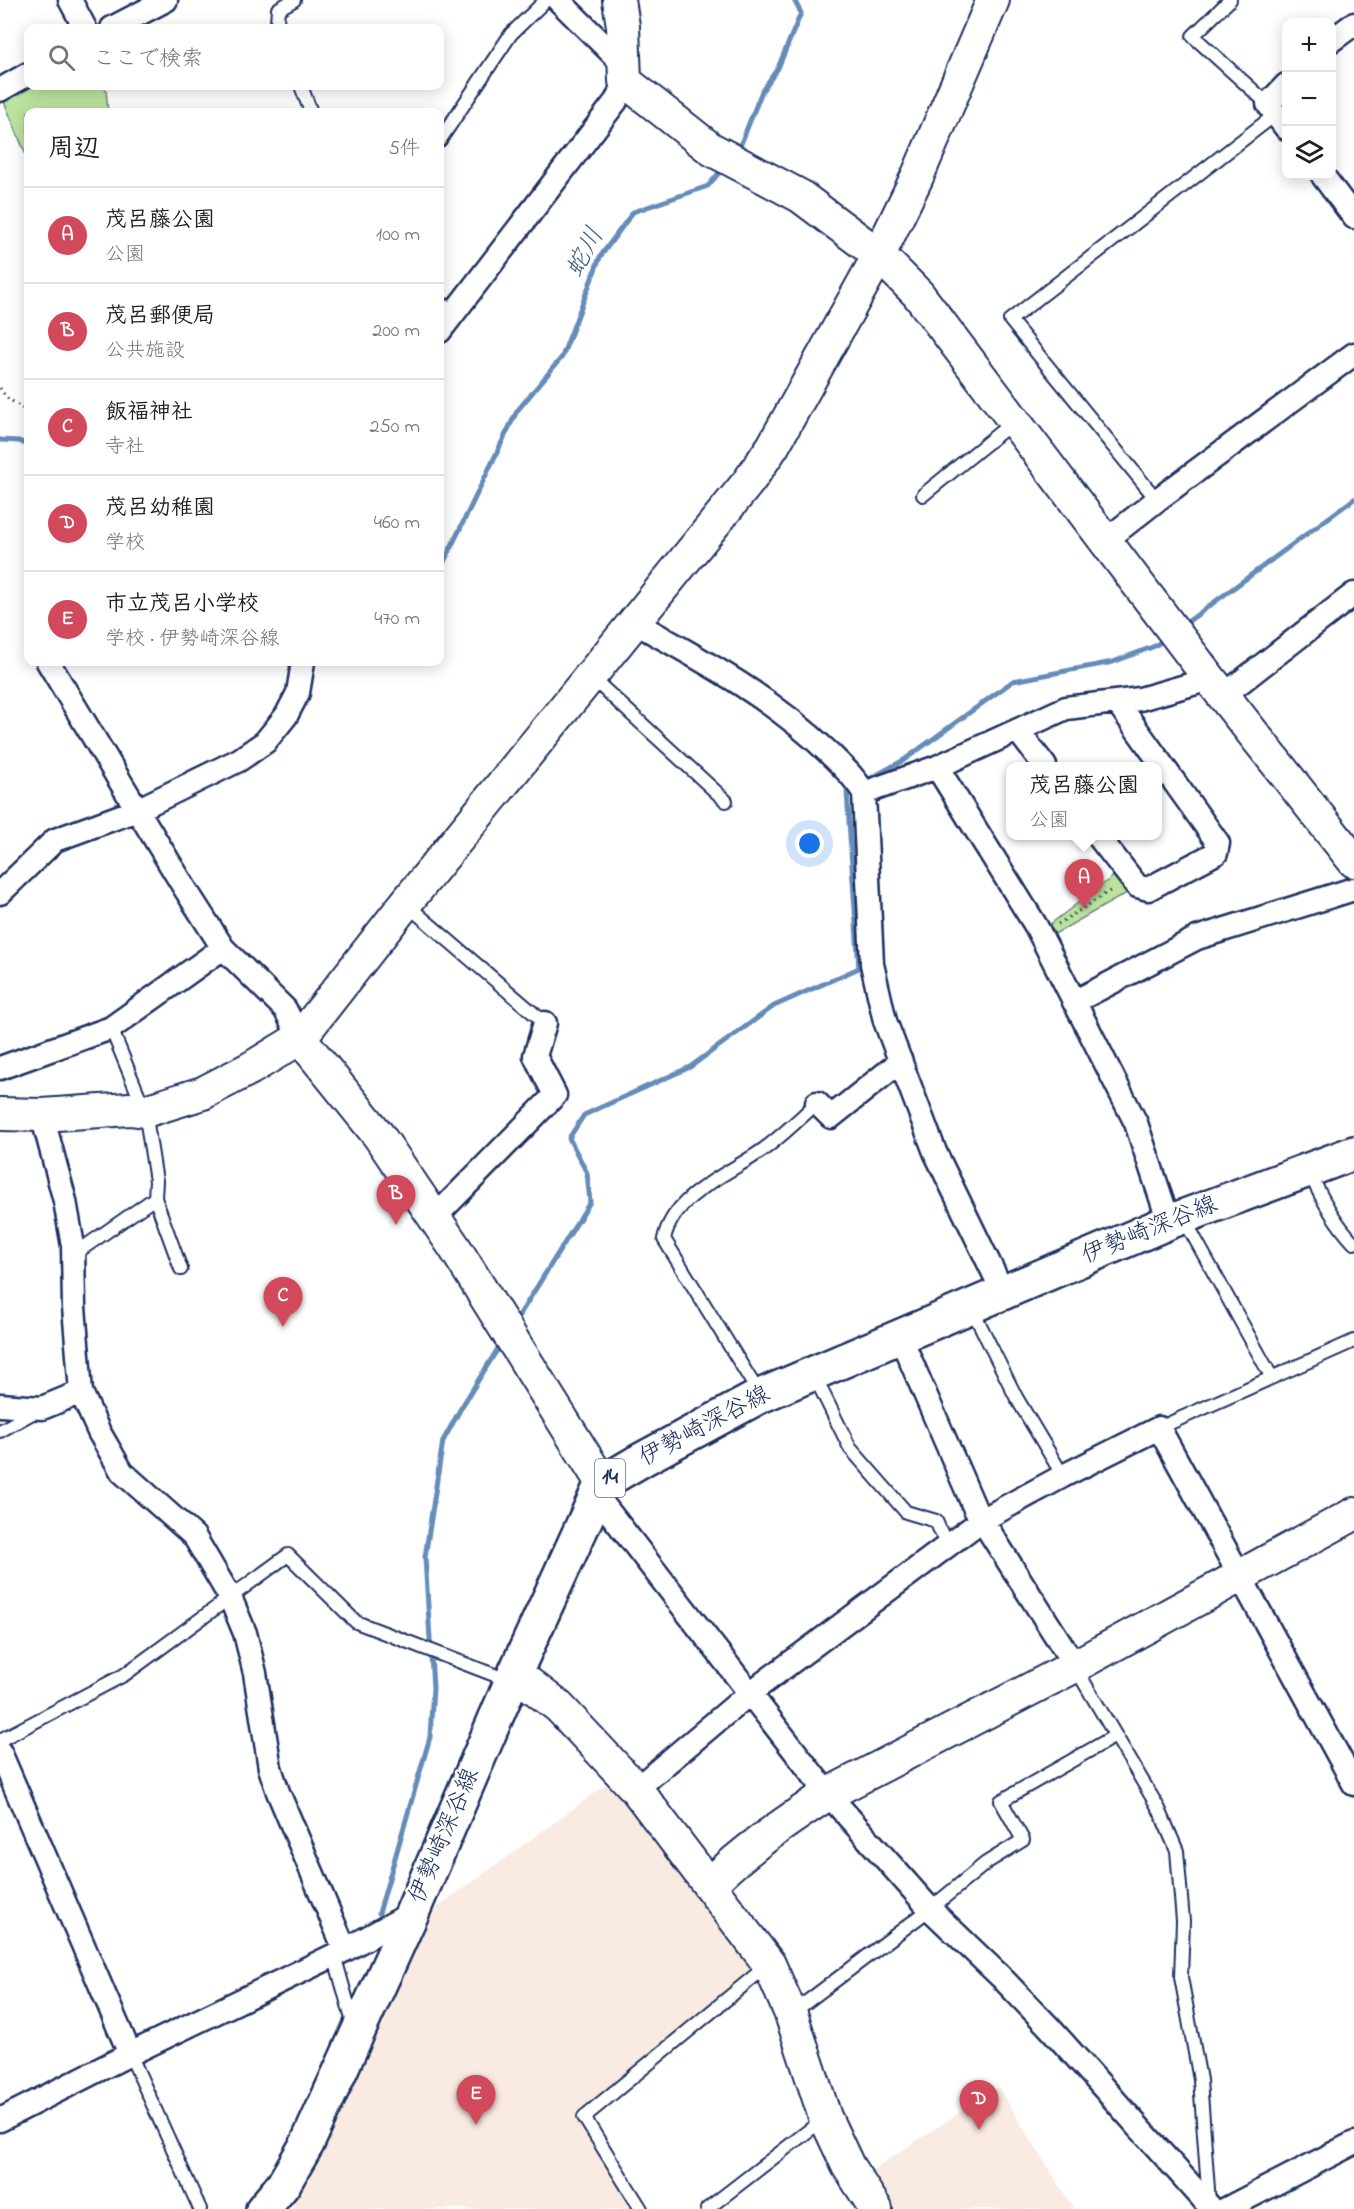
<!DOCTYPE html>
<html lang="ja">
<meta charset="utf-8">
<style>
:root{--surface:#fff;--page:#f6f6f6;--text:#202124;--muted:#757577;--line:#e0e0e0;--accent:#d1495b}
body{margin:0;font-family:"Indie Flower","Klee One",sans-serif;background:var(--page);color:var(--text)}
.controls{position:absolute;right:18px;top:18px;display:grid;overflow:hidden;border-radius:12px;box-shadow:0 3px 15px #0003}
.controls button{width:54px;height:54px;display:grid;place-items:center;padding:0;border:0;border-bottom:2px solid var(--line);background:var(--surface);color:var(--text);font:30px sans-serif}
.you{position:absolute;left:810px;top:844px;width:21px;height:21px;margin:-15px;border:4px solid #fff;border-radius:50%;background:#1a73e8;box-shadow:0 0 0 9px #1a73e833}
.badge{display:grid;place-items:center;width:39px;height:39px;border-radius:50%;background:var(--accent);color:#fff;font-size:20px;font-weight:700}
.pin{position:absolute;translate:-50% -50px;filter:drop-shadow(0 2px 3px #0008)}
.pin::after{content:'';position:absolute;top:32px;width:21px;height:18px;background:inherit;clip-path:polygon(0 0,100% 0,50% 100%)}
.popup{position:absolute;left:1006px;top:762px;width:156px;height:78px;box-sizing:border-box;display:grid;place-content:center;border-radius:12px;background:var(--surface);filter:drop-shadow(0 2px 4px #0005);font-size:20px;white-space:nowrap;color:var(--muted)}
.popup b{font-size:22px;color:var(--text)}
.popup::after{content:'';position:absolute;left:50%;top:100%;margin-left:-12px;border:12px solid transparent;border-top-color:var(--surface)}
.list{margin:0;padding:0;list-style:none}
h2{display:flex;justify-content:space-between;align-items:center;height:78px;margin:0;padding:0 24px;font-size:26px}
h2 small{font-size:20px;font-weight:400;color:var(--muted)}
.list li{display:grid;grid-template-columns:39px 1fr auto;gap:18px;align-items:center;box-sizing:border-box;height:96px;padding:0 24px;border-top:2px solid var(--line)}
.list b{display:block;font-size:22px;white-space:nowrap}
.list p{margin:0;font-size:20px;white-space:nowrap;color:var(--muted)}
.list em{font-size:20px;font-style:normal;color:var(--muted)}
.icon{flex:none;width:33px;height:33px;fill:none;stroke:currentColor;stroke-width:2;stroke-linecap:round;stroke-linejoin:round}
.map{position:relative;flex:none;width:1354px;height:2209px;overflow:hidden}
.search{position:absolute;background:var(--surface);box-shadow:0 3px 15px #0003;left:24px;top:24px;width:420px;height:66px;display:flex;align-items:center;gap:15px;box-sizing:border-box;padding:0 21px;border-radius:12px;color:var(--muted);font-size:22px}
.panel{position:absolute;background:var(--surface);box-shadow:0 3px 15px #0003;left:24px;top:108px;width:420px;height:558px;border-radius:12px}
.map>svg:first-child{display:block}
.built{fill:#f9ebe1}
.green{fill:#bbe39e;stroke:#6b897e;stroke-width:1.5}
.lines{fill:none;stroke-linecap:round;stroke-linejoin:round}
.stream{stroke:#658cb8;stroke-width:5}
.lane-casing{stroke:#1b2f5e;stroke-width:16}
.street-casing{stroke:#1b2f5e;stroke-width:27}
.secondary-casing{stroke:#1b2f5e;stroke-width:36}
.primary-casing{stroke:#1b2f5e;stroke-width:38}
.path{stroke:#1b2f5e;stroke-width:3;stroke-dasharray:1.5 4.5;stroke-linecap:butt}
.lane{stroke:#fff;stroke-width:12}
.street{stroke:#fff;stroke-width:22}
.secondary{stroke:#fff;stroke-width:32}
.primary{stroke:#fff;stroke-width:33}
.labels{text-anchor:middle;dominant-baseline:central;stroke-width:4.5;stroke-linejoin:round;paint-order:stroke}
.shield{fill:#fff;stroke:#5f6d8e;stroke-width:1.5}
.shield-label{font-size:22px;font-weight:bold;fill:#1b2f5e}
.street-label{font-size:24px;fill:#1b2f5e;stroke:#fff}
.water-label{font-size:26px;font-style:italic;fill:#405e8b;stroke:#fff}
</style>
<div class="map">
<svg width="1354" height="2209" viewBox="0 0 1354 2209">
<rect width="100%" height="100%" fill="#fff"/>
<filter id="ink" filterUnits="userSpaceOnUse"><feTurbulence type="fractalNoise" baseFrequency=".0167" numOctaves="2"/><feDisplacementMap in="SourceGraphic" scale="12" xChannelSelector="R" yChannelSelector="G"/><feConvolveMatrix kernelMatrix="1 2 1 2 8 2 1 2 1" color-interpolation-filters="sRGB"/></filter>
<g filter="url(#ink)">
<path class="built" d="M610,1782L757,1968L575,2114L632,2209H291L339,2114L427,1915Z
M998,2087L1074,2209H891L868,2173Z"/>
<path class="green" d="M29,86H104L106,90L108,112H28V160L3,99Z
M1115,875L1127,893L1051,936L1049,925Z"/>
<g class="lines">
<path class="stream" d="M738,151L762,91L778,68L801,13L794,0
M0,440L19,441L28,445
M440,570L517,411L562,357L600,257L633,212L708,186L724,167
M1182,626L1354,499
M864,782L904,760L1013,681L1113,662L1155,646L1167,637
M515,1322L590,1202L587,1173L569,1138L584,1115L690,1067L774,1006L859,968L847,792L854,788
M379,1913L430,1737L433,1688L425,1557L443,1441L461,1408L502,1342"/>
<defs>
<path id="lane" d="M1230,0L1193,36L1268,104
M279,28L277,22L278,9L294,0
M301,86L311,112
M440,140L511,34L546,0
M440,302L452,313
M923,495L1013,422
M1157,500L1010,320L1276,114
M590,676L726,801
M406,904L545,1023
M1309,1171C1321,1198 1334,1222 1354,1243
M155,1198L181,1269
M1183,1217L1271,1376
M73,1255L155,1198L156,1181L145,1111L111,1028
M971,1307L1016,1397L1063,1476
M814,1375L850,1448L906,1512L936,1521L947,1546
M760,1395L664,1239C674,1193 730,1174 764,1149C783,1135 800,1118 817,1103
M1159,1428L1354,1341
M0,1431L36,1411
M1075,1667L1159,1809L1177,1851L1183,1921L1181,1977L1200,2080L1209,2203
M0,1740L124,1675L288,1555L356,1622L510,1681
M334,1955L354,2026
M792,2013L930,1909L986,1863L1023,1840L1001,1801L1115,1736
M130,2054L200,2209
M641,2209L584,2117L768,1965
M707,2209L825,2118"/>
<path id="street" d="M70,0L85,28
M558,0L624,65
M112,28L166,0
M1332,40L1354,24
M1286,85L1268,104L1286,128
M0,90L28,74
M1323,176L1354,217
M440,331L616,101L625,81
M1105,541L1157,500L1354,354
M634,622C702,660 771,697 828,752C841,765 855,777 864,793L872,964L885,1021L935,1152L1003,1292
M48,662L184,887L223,948L285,1009L300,1038
M1224,695L1354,594
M1018,731L1045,766
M937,767L1036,926L1136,1123L1169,1222
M864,793L937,767L1066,708L1140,699L1210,679
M1098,836L1137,886L1148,889L1216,853L1218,843L1117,702
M0,893L55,840L137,810L239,760L265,742L286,716L298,693L303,662
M1074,1002L1197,938L1354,889
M0,1068L111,1028L223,948
M817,1103L831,1117L901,1061
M42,1115L65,1201L73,1246L74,1307L81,1392L99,1432L122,1472L194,1536L230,1597L245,1633L255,1673L270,1768L278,1792L345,1950
M434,1218L555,1095L535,1056L545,1023
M900,1336L975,1509L1075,1666
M0,1405L42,1408L81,1392
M596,1495L828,1794L930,1909L1001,1977L1049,2027L1212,2209
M0,1752L130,2054
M636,1789L750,1693L982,1520L1063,1476L1159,1428L1354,1784
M0,2120L130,2054L345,1950L412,1913
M1226,2209L1354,2143"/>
<path id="secondary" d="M619,0L623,26L625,81L711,149L800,196L879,255L918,294L1210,679L1354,861
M300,1038L379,1136L455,1248L602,1483
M0,1114L42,1115L130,1109L145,1111L203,1093L251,1068L300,1038L405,904L749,481L773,446L879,255L917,177L993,0
M515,1673L559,1707L636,1789L769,1964L791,2014L825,2117L848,2166L876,2209
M709,1885C744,1850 787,1821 828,1794L1075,1666L1354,1514"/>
<path id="primary" d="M263,2209L283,2185L307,2144L412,1913L515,1673L602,1483L643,1459L760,1396L1169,1222L1354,1153"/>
</defs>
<use href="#lane" class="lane-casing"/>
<use href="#street" class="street-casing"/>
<use href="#secondary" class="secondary-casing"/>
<use href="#primary" class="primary-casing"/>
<path class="path" d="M0,388L6,397L28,412
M1058,924L1113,889"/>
<use href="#lane" class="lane"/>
<use href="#street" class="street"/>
<use href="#secondary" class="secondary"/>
<use href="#primary" class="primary"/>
</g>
</g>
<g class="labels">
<rect class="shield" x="595" y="1459" width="30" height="38" rx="4.5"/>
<g class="shield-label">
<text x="610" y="1478">14</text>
</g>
<g class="street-label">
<text transform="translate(1150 1231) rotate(-22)">伊勢崎深谷線</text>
<text transform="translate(705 1427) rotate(-28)">伊勢崎深谷線</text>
<text transform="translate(445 1836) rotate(-67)">伊勢崎深谷線</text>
</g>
<g class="water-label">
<text transform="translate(586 253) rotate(-62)">蛇川</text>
</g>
</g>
</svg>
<div class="controls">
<button>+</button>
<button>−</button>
<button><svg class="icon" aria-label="layers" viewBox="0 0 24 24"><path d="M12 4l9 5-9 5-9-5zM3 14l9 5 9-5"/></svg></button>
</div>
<div class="you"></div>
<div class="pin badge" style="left:1084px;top:909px">A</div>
<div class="popup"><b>茂呂藤公園</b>公園</div>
<div class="pin badge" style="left:396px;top:1225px">B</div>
<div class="pin badge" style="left:283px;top:1327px">C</div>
<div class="pin badge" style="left:979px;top:2130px">D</div>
<div class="pin badge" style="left:476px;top:2125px">E</div>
<div class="search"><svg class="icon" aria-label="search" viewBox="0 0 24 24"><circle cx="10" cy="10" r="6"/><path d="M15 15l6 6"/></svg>ここで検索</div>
<section class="panel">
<h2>周辺<small>5件</small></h2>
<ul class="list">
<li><span class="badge">A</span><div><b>茂呂藤公園</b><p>公園</p></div><em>100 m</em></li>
<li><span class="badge">B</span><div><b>茂呂郵便局</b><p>公共施設</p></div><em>200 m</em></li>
<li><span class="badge">C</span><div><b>飯福神社</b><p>寺社</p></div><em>250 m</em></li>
<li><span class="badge">D</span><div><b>茂呂幼稚園</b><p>学校</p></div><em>460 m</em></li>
<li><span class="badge">E</span><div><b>市立茂呂小学校</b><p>学校 · 伊勢崎深谷線</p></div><em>470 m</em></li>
</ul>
</section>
</div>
